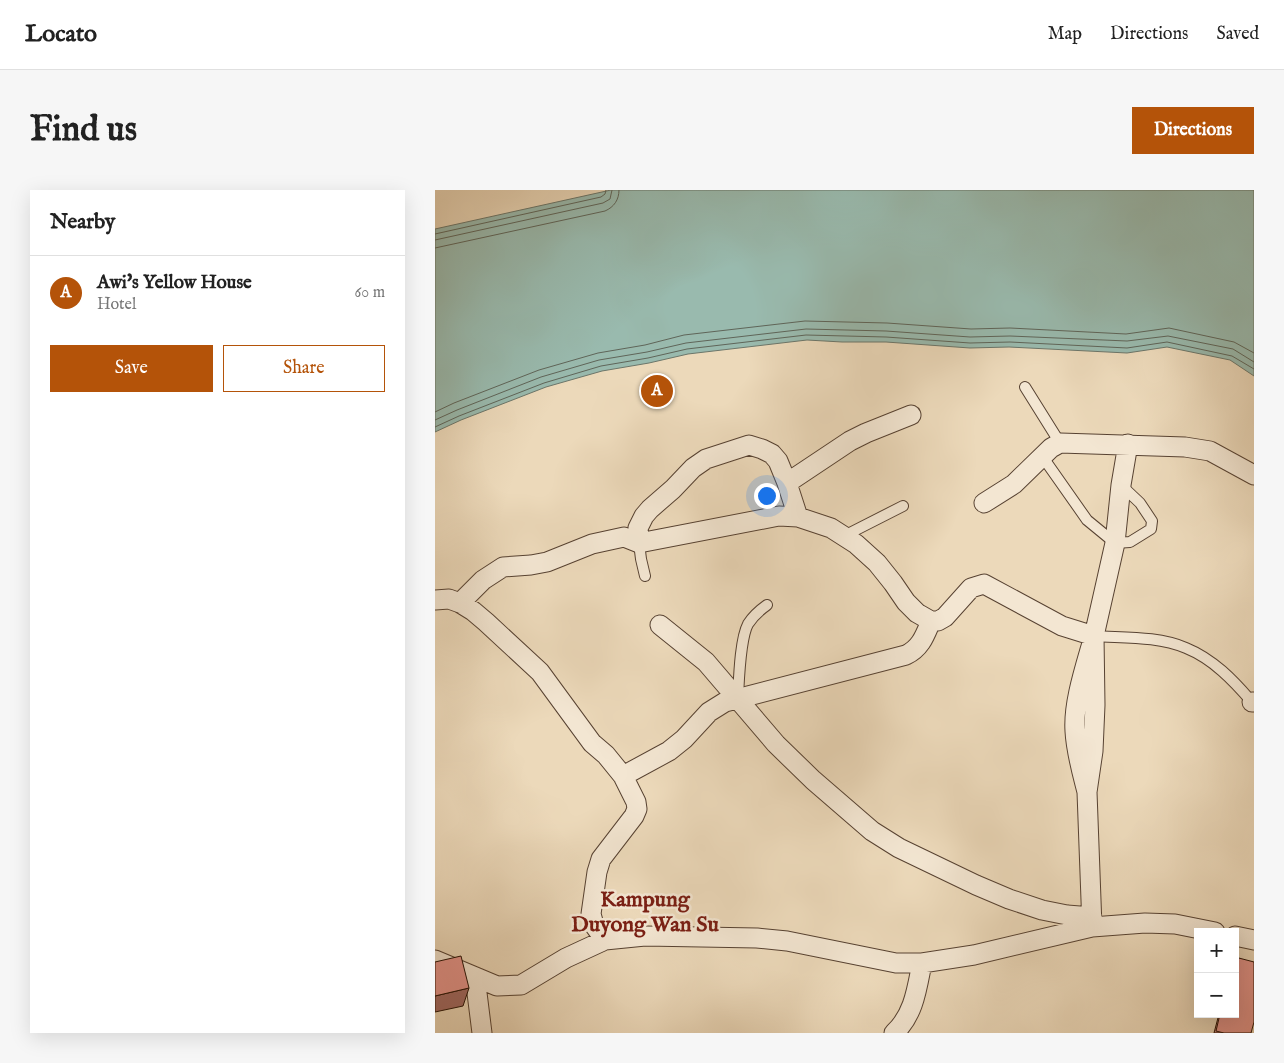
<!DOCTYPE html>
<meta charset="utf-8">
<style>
:root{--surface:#fff;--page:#f6f6f6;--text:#222;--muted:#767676;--line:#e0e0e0;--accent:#b45309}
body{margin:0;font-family:"IM FELL English",serif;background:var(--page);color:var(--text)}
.controls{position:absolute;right:15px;bottom:15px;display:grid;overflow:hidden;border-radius:0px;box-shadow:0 5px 20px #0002}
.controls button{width:45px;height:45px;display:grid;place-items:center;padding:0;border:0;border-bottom:1px solid var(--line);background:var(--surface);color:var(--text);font:25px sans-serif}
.you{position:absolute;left:331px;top:305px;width:18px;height:18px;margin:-12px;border:4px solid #fff;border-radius:50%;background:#1a73e8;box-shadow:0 0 0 8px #1a73e833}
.badge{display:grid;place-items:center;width:32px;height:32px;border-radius:50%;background:var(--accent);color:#fff;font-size:16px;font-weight:700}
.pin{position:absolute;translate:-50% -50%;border:2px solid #fff;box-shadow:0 1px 5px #0006}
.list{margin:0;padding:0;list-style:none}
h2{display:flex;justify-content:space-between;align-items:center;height:65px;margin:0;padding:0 20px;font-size:21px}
h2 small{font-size:16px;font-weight:400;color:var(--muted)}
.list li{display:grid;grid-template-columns:32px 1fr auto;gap:15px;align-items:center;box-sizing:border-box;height:75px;padding:0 20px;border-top:1px solid var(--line)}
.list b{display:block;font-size:19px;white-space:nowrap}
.list p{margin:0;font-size:16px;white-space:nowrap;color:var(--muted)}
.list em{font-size:16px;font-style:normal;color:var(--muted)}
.actions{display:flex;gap:10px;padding:15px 20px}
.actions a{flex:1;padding:11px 0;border:1px solid var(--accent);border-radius:0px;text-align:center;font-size:18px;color:var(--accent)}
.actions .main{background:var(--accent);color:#fff}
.map{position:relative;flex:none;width:819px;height:843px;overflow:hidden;border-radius:0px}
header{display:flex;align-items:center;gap:30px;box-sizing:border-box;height:70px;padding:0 25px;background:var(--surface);border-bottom:1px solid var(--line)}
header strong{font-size:24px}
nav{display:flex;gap:28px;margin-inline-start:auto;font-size:18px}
.intro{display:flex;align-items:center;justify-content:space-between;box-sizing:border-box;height:120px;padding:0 30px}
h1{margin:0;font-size:35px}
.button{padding:12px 22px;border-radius:0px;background:var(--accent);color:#fff;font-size:18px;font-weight:700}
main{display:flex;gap:30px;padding:0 30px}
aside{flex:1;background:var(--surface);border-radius:0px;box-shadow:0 5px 20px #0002}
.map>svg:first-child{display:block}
.water{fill:#99baae;stroke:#6b766a}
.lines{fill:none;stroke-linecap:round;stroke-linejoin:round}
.shore{stroke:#5f6559;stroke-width:1}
.service-casing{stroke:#574232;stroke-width:12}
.minor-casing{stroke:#574232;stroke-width:21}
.service{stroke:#f3e6d2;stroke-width:10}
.minor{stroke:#f3e6d2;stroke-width:19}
.wall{fill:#c47f78;stroke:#251004}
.shaded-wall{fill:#a06862;stroke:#251004}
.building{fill:#e4948c;stroke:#251004}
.labels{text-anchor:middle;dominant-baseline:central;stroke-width:5;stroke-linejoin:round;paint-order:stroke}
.quarter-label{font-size:22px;font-weight:bold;fill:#7a1f14;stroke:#f3e6d2}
</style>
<header>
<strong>Locato</strong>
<nav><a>Map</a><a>Directions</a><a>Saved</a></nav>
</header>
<div class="intro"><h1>Find us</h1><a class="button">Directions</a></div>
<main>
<aside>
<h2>Nearby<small></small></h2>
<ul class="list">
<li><span class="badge">A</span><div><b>Awi's Yellow House</b><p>Hotel</p></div><em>60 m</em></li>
</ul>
<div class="actions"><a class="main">Save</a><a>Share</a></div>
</aside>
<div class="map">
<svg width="819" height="843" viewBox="0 0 819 843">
<rect width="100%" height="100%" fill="#ecd9ba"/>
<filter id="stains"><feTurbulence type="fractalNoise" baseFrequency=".004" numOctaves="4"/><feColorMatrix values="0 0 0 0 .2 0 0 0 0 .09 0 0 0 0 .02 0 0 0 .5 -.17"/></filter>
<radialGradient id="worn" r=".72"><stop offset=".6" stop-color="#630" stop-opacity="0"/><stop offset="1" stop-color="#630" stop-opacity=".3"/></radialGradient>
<path class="water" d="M176,0H819V186L795,170L732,157L692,163L574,157L535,158L451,152H407L372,150L253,164L214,173L167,181L111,197L26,230L0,242V39Z"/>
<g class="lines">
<path class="shore" d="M0,44L166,7L170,4L171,0
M0,50L168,13L175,9L177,0
M0,58L170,21C179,17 184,10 184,0
M0,222L19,213L104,180L163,163L210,155L249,145L370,131L452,133L536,139L575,138L691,144L734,138L799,152L819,163
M0,230L22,220L106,187L164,170L212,162L251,153L371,139L451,141L535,147L575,146L692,151L733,146L798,159L819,172
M0,237L24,226L109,193L166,176L213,168L252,159L371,145L451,147L535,153L575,152L692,158L732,152L797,166L819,179"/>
<defs>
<path id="service" d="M590,197L625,253
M607,266L652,330L680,353L695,352L716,339L717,331L705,313L686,295
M409,346L468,316
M204,353L206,369L210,386
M659,446C689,448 723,446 751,458C778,469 798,490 817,512
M303,507C304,489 305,449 313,434C318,426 325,420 332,415"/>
<path id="minor" d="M549,313L579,294L616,258L625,253L750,257L775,261L819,285
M363,327L396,338L421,354L442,373L458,393L471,412L482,423L496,431
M204,353L203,338L209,326L215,319L238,299L258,278L271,269L314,255L327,259L337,264L343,271L352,293
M0,410L14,409L25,413L38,421L51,432L105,482L157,553L171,565L188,586L201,612L202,619L199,626L166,669L162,682L156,724L159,735L170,750
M25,413L48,390L68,377L96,375L112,372L157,354L189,347L204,353L344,326L363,327L352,293L415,251L431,243L476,225
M225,435L271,472L341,554L378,590L437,641L464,658L541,695L574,709L607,720L632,725L657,727
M817,512H819
M188,586L234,561L249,549L274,522L290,512L471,465C486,458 490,445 496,431H503L510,427L536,398L549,394L627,436L659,446C651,475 638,512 640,541C641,562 647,582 652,602
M657,737L652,602L658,561L660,515L659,446L680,353L686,295L693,254
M800,746L819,750
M0,770L62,796L86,795L131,768L170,750L210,746L322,748L352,751L461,773H487L539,765L657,737L710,733L740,734L780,742
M40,787L47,843
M459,843C479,825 482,798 487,773"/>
</defs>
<use href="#service" class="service-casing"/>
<use href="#minor" class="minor-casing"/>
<use href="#service" class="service"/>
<use href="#minor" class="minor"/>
</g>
<path class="wall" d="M784,824H800L816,843H779Z"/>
<path class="shaded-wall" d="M34,798L28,816L0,822V806Z"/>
<path class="building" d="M26,766L34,798L0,806V772Z
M800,767L819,772V832L816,843H789L781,841L785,824H800Z"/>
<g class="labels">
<g class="quarter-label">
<text x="210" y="710">Kampung<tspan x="210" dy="25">Duyong Wan Su</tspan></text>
</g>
</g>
<rect width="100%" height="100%" filter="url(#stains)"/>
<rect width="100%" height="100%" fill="url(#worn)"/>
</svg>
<div class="controls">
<button>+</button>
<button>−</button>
</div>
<div class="you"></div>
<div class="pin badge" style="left:222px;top:201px">A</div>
</div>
</main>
